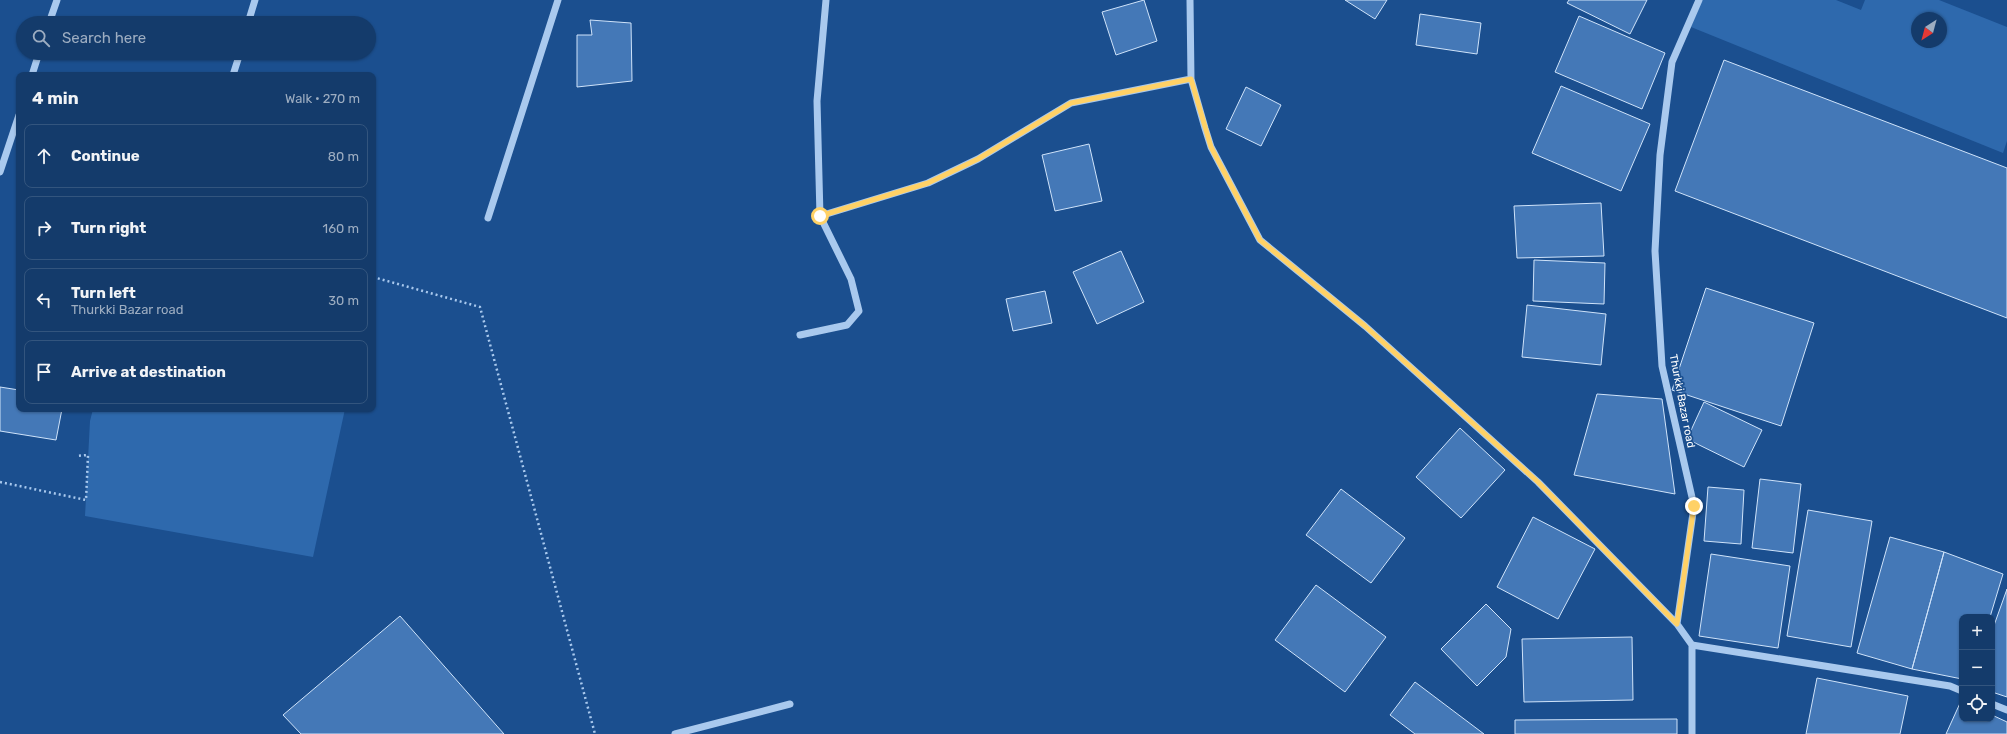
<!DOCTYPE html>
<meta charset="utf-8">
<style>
:root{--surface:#143b6b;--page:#1d4271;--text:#f1f3f6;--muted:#9dadc1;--line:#33557e}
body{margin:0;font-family:Rubik,sans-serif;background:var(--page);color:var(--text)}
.controls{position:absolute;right:12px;bottom:12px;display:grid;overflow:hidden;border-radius:8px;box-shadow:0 1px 3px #0004}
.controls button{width:36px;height:36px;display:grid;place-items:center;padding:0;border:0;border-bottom:1px solid var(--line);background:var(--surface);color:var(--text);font:20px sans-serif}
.compass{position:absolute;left:1911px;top:12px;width:36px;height:36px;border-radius:50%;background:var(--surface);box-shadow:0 1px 3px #0004;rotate:216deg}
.stop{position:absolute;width:12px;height:12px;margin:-9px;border:3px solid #ffd166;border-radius:50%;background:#fff}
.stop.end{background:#ffd166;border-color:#fff;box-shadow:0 1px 4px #0008}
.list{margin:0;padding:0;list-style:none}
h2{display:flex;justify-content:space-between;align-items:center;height:52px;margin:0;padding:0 16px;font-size:17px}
h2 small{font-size:13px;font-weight:400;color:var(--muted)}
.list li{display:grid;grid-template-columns:26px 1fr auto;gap:12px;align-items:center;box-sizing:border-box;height:64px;margin:0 8px 8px;padding:0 8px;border:1px solid var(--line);border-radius:8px}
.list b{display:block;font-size:15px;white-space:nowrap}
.list p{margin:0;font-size:13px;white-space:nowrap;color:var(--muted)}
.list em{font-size:13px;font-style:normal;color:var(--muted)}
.icon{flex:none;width:22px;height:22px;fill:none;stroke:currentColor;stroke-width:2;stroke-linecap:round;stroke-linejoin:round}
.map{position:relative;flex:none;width:2007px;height:734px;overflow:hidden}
.search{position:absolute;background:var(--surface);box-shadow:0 1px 3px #0004;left:16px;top:16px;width:360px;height:44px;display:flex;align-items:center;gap:10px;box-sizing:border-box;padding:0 14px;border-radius:22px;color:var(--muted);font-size:15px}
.panel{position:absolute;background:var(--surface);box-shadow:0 1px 3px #0004;left:16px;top:72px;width:360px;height:340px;border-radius:8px}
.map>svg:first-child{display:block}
.green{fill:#2e69ad;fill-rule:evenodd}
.building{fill:#4478b7;stroke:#cfe3fa}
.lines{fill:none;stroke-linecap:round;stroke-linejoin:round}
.path{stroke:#a9c9ee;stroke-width:2.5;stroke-dasharray:2 3;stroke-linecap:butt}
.minor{stroke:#a9c9ee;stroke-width:7}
.route{stroke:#ffd166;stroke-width:5}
.labels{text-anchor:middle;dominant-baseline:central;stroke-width:3.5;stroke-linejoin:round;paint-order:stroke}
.street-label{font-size:11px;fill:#fff;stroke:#1b4f8f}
</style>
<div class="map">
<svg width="2007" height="734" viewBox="0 0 2007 734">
<rect width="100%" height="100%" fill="#1b4f8f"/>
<path class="green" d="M1702,0H1836L1861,10L1865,0H1939L2007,27V141L2003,153L1691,27ZM1917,18H1941V42H1917Z
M93,409H345L313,557L85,516L90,421Z"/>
<path class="building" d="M1144,0L1157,41L1116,55L1102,12Z
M1345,0H1387L1375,19Z
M1569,0H1647L1630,34L1567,3Z
M1420,14L1481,23L1477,54L1416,45Z
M1579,16L1665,53L1642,109L1555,72Z
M590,20L631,23L632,81L577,87V35H592Z
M1724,60L2007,168V318L1675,191Z
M1561,86L1650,124L1621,191L1532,153Z
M1246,87L1281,105L1261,146L1226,129Z
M1089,144L1102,201L1055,211L1042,155Z
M1601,203L1604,256L1517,258L1514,206Z
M1121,251L1144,302L1097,324L1073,272Z
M1534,260L1605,263L1604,304L1533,301Z
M1706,288L1814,323L1781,426L1672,390Z
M1045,291L1052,323L1013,331L1006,299Z
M1527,305L1606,314L1601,365L1522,357Z
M0,387L19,390V409H62L56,440L0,431Z
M1597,394L1662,399L1675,494L1574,475Z
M1704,402L1762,430L1744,467L1687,439Z
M1460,428L1505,470L1461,518L1416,477Z
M1760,479L1801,484L1793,553L1752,548Z
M1708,487L1744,490L1741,544L1704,541Z
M1341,489L1405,538L1371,583L1306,535Z
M1808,510L1872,521L1851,647L1787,636Z
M1533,517L1595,549L1558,619L1497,587Z
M1890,537L1944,552L1912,669L1857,653Z
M1944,552L2003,574L1990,617H1962V679L1912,669Z
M1711,554L1790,566L1778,648L1699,636Z
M1316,585L1386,637L1345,692L1275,640Z
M2007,589V697L1992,692V631Z
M1486,604L1511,629L1506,657L1477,686L1441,649Z
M400,616L504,734H301L283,715Z
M1632,637L1633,700L1524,702L1522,639Z
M1817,678L1908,696L1900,734H1806Z
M1415,682L1484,734H1415L1390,715Z
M1961,701L1962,719H1992V715L2007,722V734H1946Z
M1677,719V734H1515V720Z"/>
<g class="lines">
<path class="path" d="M373,277L480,307L595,734
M0,482L86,500L88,455L76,456"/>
<path class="minor" d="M1190,0L1191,79L1205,128L1211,147L1260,240L1365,326L1538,482L1677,624
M49,23L57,0
M248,23L255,0
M32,75L39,53
M233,75L240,53
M0,172L19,115
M820,216L928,183L978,159L1071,103L1191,79
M488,218L558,0
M800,335L847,325L859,311L851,279L820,216L817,101L826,0
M1692,645L1950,686L1962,691
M1992,704L2007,710
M675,734L790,704
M1692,734V645L1677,624L1694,506L1662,366L1655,251L1660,155L1672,62L1699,0"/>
</g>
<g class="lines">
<path class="route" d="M820,216L928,183L978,159L1071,103L1191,79L1211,147L1260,240L1365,326L1538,482L1677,624L1694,506"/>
</g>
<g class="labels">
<g class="street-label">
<text transform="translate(1682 401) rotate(79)">Thurkki Bazar road</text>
</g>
</g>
</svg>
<div class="controls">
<button>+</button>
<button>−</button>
<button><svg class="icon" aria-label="locate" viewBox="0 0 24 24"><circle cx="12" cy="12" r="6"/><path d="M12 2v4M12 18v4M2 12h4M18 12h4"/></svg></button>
</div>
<svg class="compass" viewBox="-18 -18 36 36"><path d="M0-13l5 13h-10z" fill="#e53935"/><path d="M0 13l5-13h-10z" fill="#9dadc1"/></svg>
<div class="stop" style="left:820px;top:216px"></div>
<div class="stop end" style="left:1694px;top:506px"></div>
<div class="search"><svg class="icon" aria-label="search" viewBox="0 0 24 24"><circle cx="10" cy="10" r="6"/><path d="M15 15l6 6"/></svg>Search here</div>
<section class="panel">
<h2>4 min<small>Walk · 270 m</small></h2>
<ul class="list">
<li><svg class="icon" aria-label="ahead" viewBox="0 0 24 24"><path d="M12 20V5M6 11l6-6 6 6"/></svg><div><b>Continue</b></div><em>80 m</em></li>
<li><svg class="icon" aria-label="right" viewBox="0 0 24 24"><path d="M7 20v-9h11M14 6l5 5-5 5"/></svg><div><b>Turn right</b></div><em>160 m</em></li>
<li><svg class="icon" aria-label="left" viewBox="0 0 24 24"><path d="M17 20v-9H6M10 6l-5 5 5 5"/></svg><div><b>Turn left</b><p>Thurkki Bazar road</p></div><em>30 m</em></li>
<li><svg class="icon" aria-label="arrive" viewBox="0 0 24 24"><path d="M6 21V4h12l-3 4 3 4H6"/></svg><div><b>Arrive at destination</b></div></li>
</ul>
</section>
</div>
